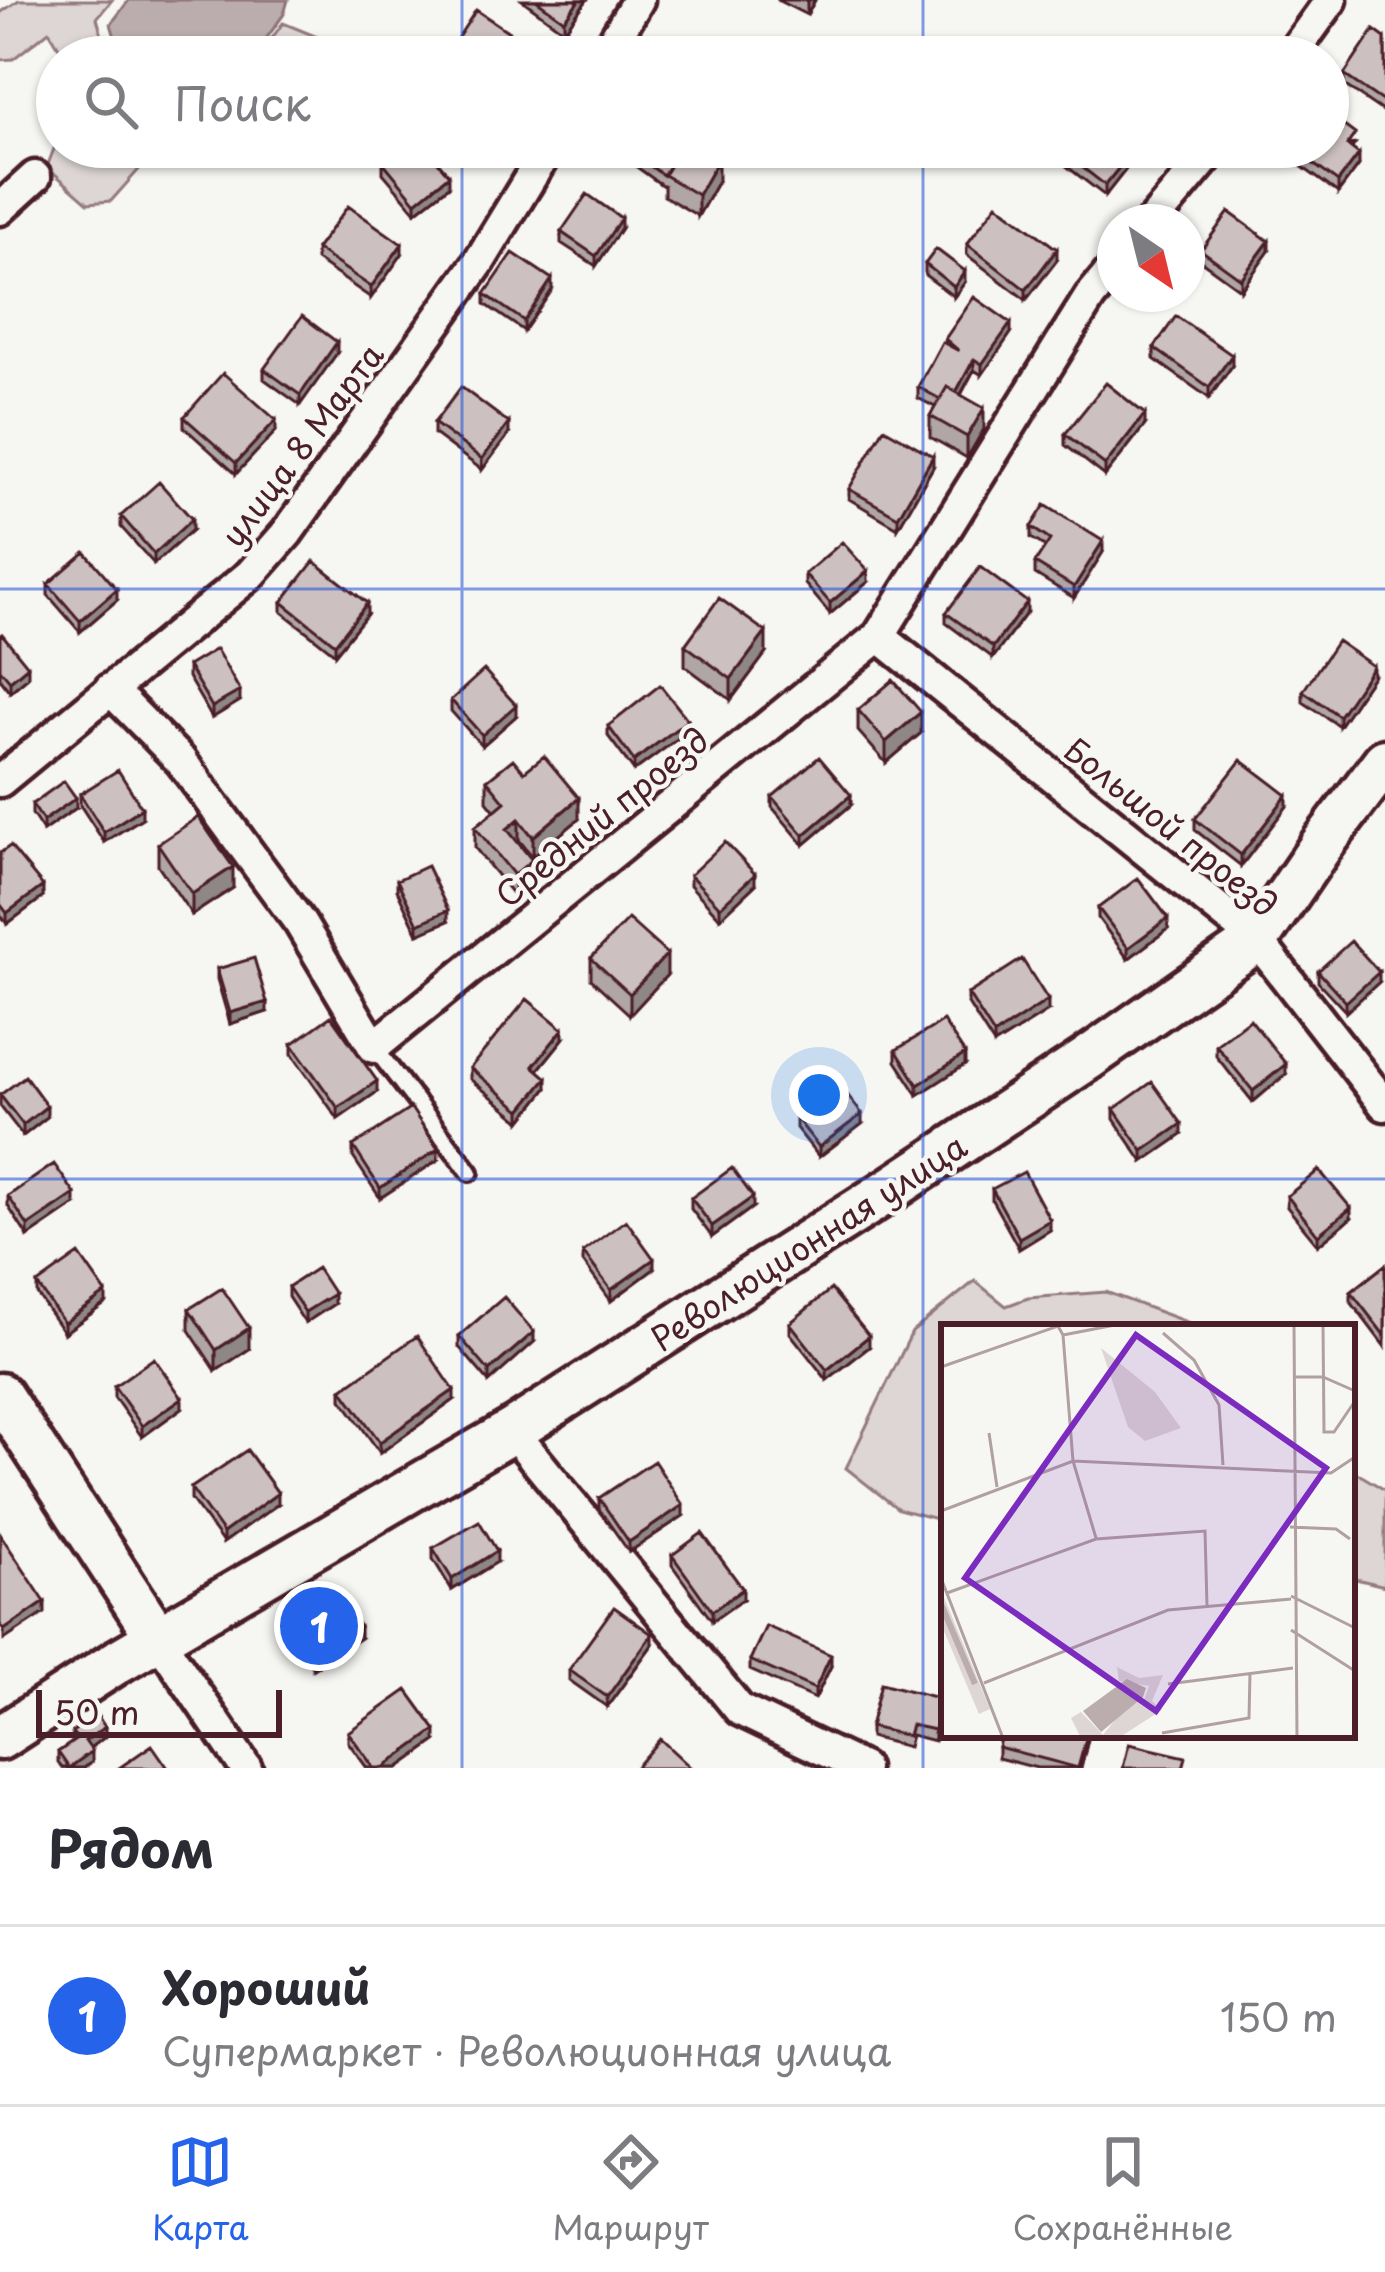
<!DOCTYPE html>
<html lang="ru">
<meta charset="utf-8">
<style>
:root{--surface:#fff;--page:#f7f7f7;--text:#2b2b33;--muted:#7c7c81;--line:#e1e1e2;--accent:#2563eb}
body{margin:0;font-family:"Playpen Sans",sans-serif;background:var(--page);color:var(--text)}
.compass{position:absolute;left:1097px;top:204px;width:108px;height:108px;border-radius:50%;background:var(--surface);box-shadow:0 3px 9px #0004;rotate:145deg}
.scale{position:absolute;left:36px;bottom:30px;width:246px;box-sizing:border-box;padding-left:12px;border:6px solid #4a1f2b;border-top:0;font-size:33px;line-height:42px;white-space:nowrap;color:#4a1f2b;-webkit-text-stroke:9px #f6f6f2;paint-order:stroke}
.you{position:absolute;left:819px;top:1095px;width:42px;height:42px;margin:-30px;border:9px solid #fff;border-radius:50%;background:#1a73e8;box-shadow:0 0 0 18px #1a73e833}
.badge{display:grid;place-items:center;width:78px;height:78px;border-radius:50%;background:var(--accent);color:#fff;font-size:39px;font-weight:700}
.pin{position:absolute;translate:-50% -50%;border:6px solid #fff;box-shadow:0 3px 12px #0006}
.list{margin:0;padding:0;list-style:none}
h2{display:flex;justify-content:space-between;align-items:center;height:156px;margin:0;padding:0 48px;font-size:51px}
h2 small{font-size:39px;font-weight:400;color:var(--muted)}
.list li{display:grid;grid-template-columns:78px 1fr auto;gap:36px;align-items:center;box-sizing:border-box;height:180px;padding:0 48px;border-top:3px solid var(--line)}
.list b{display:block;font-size:45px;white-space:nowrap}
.list p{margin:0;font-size:39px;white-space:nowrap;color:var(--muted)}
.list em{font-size:39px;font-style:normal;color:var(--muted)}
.icon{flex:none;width:66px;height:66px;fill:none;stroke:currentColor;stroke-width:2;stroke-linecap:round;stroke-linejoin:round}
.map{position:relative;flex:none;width:1385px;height:1768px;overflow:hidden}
.search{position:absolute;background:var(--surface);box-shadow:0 3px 9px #0004;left:36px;right:36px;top:36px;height:132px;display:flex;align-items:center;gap:30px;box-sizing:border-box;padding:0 42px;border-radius:66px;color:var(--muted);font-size:45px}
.sheet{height:336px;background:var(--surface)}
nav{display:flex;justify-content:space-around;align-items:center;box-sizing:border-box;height:168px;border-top:3px solid var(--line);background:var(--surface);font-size:33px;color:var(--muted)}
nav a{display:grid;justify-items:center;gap:6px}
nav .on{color:var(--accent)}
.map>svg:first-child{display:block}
.green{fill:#ddd6d5;stroke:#947a80;stroke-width:3}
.water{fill:#bbadae;stroke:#8e747a;stroke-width:3}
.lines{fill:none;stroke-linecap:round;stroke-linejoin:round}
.lane-casing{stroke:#4a1f2b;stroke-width:24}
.street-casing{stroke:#4a1f2b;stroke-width:39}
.secondary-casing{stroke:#4a1f2b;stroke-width:51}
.lane{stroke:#f6f6f2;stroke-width:15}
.street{stroke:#f6f6f2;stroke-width:30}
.secondary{stroke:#f6f6f2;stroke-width:42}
.wall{fill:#afa6a5;stroke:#4a1f2b;stroke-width:3}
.shaded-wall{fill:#8f8786;stroke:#4a1f2b;stroke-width:3}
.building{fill:#ccc1c0;stroke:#4a1f2b;stroke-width:3}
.grid{fill:none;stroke:#1d4ed8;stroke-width:3;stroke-opacity:0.55}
.labels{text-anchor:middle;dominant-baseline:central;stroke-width:9;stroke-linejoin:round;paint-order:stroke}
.street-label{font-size:33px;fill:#4a1f2b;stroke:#f6f6f2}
.inset-river{fill:none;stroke:#bbadae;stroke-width:6}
.inset-road{fill:none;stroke:#b1a0a2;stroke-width:3}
.view{fill:#7b2cbf;fill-opacity:0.15;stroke:#7b2cbf;stroke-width:6}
.inset-edge{fill:none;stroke:#4a1f2b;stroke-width:6}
</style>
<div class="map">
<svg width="1385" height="1768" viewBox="0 0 1385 1768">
<rect width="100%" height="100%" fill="#f6f6f2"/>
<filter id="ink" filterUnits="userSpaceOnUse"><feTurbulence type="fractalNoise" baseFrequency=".00833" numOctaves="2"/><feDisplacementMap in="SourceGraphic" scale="24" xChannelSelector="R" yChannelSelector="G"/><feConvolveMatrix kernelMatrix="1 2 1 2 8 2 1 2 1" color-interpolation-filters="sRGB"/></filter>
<g filter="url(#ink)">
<path class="green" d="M19,0H112L97,18L108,57H65L49,31L13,59L0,60V13Z
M283,23L335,44L338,57H258Z
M57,141V147H159L111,201L88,203L47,167Z
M975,1281L1006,1306L1028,1298L1106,1292L1200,1327H944V1521L898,1509L846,1468L912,1332Z
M1352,1470L1385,1490V1586L1352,1578Z"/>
<path class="water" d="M129,0H288L284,14L253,57H121L111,24Z"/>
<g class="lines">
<defs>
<path id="lane" d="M374,1047L470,1172"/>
<path id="street" d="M604,57L638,0
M1290,57L1331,0
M0,209L35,177
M1152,222L1215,147
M879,636L1257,940L1385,1105
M110,689L181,761L300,923L374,1047L879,636L1090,297L1115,267
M0,781L251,574L287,533L479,262L549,147
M512,1431L740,1710L862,1768
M158,1638L246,1768"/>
<path id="secondary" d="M0,1395L158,1638
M0,1738L120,1660L512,1431L891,1189L1087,1059L1257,940L1321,846L1385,761"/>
</defs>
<use href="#lane" class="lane-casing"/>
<use href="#street" class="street-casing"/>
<use href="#secondary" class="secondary-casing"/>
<use href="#lane" class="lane"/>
<use href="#street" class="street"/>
<use href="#secondary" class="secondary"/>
</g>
<path class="wall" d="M522,0H587L564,31Z
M777,0H815L807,15Z
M1385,38V113L1344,85V75Z
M453,45L536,57H455L453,56Z
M1355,144L1352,148L1359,165L1338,193L1279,150V147H1328Z
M616,147H695L718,181L698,216L664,196V184L663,186L616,152Z
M1065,154L1130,164L1105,196L1065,165Z
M383,162L449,186L416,212L383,173Z
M621,228L596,266L561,243V232Z
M967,244L1057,260L1026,300L967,255Z
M316,249L402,254L371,298L316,260Z
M1201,250L1269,251L1241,290L1201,261Z
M925,264L965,282L954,297L925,275Z
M552,290L524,331L485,304V294Z
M1011,333L982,375L974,370L961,395L984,429L967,458L930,437V416L935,407L918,398V387L945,343V339Z
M1154,348L1232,366L1209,398L1154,359Z
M337,353L300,405L264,379V369Z
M184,417L276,431L236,474L184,427Z
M434,423L509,434L482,470L434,434Z
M1145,425L1105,476L1065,445V434Z
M933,467L898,528L849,499V489Z
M121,516L192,530L154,564L121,527Z
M1031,527L1103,552L1074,598L1035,574V563L1046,547L1031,538Z
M805,574L868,582L830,614L805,584Z
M48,584L117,600L80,632L48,595Z
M282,602L367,614L335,654L282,612Z
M1027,612L993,658L946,623V613Z
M0,636L28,677L10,692L0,679Z
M685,645L766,653L731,700L685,666Z
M188,666L240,701L212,718L188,677Z
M1373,676L1339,726L1303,702V691Z
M451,700L516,716L482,746L451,711Z
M858,710L921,733L886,763L858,731Z
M608,726L688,731L634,771L608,736Z
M524,772L579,819L533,857L519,840L517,841L532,881L514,896L475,848V827L495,811L487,801V780Z
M80,794L142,818L104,842L80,805Z
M772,797L851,805L804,845L772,807Z
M32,804L76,808L43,831L32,814Z
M1287,806L1241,866L1195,830V819Z
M158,844L233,888L192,915L158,865Z
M0,853L43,897L7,924L0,914Z
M690,875L755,885L720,918L690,885Z
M397,880L448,921L418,934L397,890Z
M1098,908L1168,929L1128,959L1098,918Z
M591,958L667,975L630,1015L591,979Z
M217,969L267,1012L230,1024L217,979Z
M1318,971L1379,982L1346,1012L1318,982Z
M968,994L1048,1011L994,1045L968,1004Z
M563,1039L538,1070L547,1088L521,1121L470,1079V1068Z
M292,1044L377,1092L338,1119L292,1054Z
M1216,1045L1286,1074L1253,1102L1216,1056Z
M896,1050L965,1065L918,1095L896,1061Z
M0,1095L47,1117L23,1136L0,1106Z
M1114,1109L1182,1135L1143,1162L1114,1119Z
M796,1118L862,1124L819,1157L796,1128Z
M353,1146L438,1160L380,1198L353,1157Z
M992,1189L1050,1230L1019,1249L992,1200Z
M8,1196L75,1205L28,1237L8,1206Z
M1287,1196L1351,1218L1318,1245L1287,1207Z
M691,1198L753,1207L712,1237L691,1209Z
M583,1252L654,1269L611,1301L583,1262Z
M1385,1265V1347L1351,1302V1292Z
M37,1284L106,1303L64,1333L37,1294Z
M288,1287L334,1304L305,1323L288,1297Z
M189,1309L249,1349L216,1371L189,1330Z
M790,1323L869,1347L827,1380L790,1333Z
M459,1336L534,1342L489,1382L459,1347Z
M114,1386L182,1408L142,1437L114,1397Z
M342,1389L454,1400L380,1453L342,1399Z
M191,1488L278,1504L223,1543L191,1499Z
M599,1498L683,1516L629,1552L599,1509Z
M433,1548L497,1562L452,1590L433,1559Z
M672,1555L743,1599L712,1621L672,1565Z
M288,1620L360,1638L313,1669L288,1631Z
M652,1645L607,1707L569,1680V1670Z
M750,1660L831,1666L815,1699L750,1670Z
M942,1710L934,1741L911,1735L908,1747L870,1737V1727Z
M72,1732L105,1737L90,1748L92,1762L84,1768H62L58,1763V1752L72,1743Z
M348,1732L436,1741L398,1768H367L348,1742Z
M1001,1735H1089L1081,1768H1037L998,1758V1747Z"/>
<path class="shaded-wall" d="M579,0H587L564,31V20Z
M807,0H815L807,15Z
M1130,154V164L1105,196V185Z
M1359,154V165L1338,193V182Z
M718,160V181L698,216V195Z
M449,175V186L416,212V202Z
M621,218V228L596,266V256Z
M1269,241V251L1241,290V279Z
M402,244V254L371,298V287Z
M1057,249V260L1026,300V290Z
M965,271V282L954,297V287Z
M552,279V290L524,331V321Z
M1011,323V333L982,375V364Z
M337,342V353L300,405V395Z
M1232,355V366L1209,398V387Z
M974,359V370L952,410V400Z
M984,408V429L967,458V437Z
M1145,414V425L1105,476V465Z
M276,420V431L236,474V463Z
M509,423V434L482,470V459Z
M933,456V467L898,528V517Z
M192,519V530L154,564V554Z
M1103,541V552L1074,598V587Z
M868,571V582L830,614V603Z
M117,589V600L80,632V621Z
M1027,602V612L993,658V647Z
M367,603V614L335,654V644Z
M766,632V653L731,700V679Z
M28,666V677L10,692V681Z
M1373,666V676L1339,726V716Z
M240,691V701L212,718V707Z
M516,705V716L482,746V735Z
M921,712V733L886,763V742Z
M688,720V731L634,771V761Z
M851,795V805L804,845V835Z
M1287,795V806L1241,866V855Z
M76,798V808L43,831V821Z
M579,798V819L533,857V837Z
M142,808V818L104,842V832Z
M519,819V840L507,850V829Z
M532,860V881L514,896V875Z
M233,867V888L192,915V894Z
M755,874V885L720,918V907Z
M43,886V897L7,924V913Z
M448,910V921L418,934V924Z
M1168,918V929L1128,959V948Z
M667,954V975L630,1015V994Z
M1379,972V982L1346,1012V1002Z
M1048,1000V1011L994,1045V1035Z
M267,1002V1012L230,1024V1013Z
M563,1029V1039L533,1076V1066Z
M965,1054V1065L918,1095V1085Z
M1286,1064V1074L1253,1102V1091Z
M547,1078V1088L521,1121V1110Z
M377,1081V1092L338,1119V1108Z
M47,1106V1117L23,1136V1125Z
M862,1114V1124L819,1157V1147Z
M1182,1124V1135L1143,1162V1151Z
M438,1149V1160L380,1198V1188Z
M75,1194V1205L28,1237V1226Z
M753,1197V1207L712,1237V1226Z
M1351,1208V1218L1318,1245V1235Z
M1050,1220V1230L1019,1249V1238Z
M654,1259V1269L611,1301V1290Z
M106,1293V1303L64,1333V1323Z
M334,1294V1304L305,1323V1312Z
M249,1328V1349L216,1371V1350Z
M534,1332V1342L489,1382V1371Z
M869,1336V1347L827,1380V1370Z
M454,1390V1400L380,1453V1442Z
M182,1398V1408L142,1437V1426Z
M278,1493V1504L223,1543V1533Z
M683,1505V1516L629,1552V1542Z
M497,1551V1562L452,1590V1579Z
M743,1589V1599L712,1621V1611Z
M45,1602V1613L4,1640V1630Z
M360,1627V1638L313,1669V1658Z
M652,1634V1645L607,1707V1697Z
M831,1655V1666L815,1699V1689Z
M942,1699V1710L934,1741V1730Z
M105,1727V1737L85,1751V1741Z
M436,1730V1741L398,1768H383Z
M1087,1735H1089L1081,1768H1078Z
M92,1751V1762L84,1768H69Z"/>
<path class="building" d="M536,0H579L564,20Z
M476,10L536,50L531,57H471L453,45Z
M1374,30L1385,38V103L1344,75Z
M784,42H819V57H784Z
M1159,43L1174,57H1146Z
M1328,114L1355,134L1347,145L1359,154L1338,182L1290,147H1328Z
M401,147H425L449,175L416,202L383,162Z
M624,147H681L663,175Z
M681,147H695L718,160L698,195L664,175Z
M1071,147H1122L1130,154L1105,185L1065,154Z
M587,194L621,218L596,256L561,232Z
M997,204L1057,249L1026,290L967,244Z
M348,206L402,244L371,287L316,249Z
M1229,212L1269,241L1241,279L1201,250Z
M936,249L965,271L954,287L925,264Z
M513,253L552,279L524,321L485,294Z
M974,297L1011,323L982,364L974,359L956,392L947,387L940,399L918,387L942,342L959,351L945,339Z
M302,316L337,342L300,395L264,369Z
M1176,316L1232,355L1209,387L1154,348Z
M223,373L276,420L236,463L184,417Z
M1106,383L1145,414L1105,465L1065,434Z
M461,387L509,423L482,459L434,423Z
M947,387L984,408L967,437L930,416Z
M884,428L933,456L898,517L849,489Z
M159,482L192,519L154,554L121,516Z
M1045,505L1103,541L1074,587L1035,563L1050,540L1031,527Z
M842,542L868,571L830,603L805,574Z
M85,552L117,589L80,621L48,584Z
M314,561L367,603L335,644L282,602Z
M980,567L1027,602L993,647L946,613Z
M719,598L766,632L731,679L685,645Z
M2,634L28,666L10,681L0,669V636Z
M1337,641L1373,666L1339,716L1303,691Z
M216,649L240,691L212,707L188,666Z
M484,670L516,705L482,735L451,700Z
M893,680L921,712L886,742L858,710Z
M660,685L688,720L634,761L608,726Z
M544,756L579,798L533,837L519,819L507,829L532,860L514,875L475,827L505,802L487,780L513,759L524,772Z
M819,757L851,795L804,835L772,797Z
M1241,760L1287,795L1241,855L1195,819Z
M118,770L142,808L104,832L80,794Z
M64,781L76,798L43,821L32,804Z
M198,817L233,867L192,894L158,844Z
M725,842L755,874L720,907L690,875Z
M10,846L43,886L7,913L0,904V853Z
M427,866L448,910L418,924L397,880Z
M1138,878L1168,918L1128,948L1098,908Z
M628,919L667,954L630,994L591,958Z
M1351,941L1379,972L1346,1002L1318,971Z
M254,958L267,1002L230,1013L217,969Z
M1022,959L1048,1000L994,1035L968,994Z
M527,999L563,1029L533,1066L547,1078L521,1110L470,1068Z
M331,1016L377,1081L338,1108L292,1044Z
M1250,1019L1286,1064L1253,1091L1216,1045Z
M943,1021L965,1054L918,1085L896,1050Z
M25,1076L47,1106L23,1125L0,1095Z
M1152,1082L1182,1124L1143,1151L1114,1109Z
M839,1084L862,1114L819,1147L796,1118Z
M411,1108L438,1149L380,1188L353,1146Z
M54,1164L75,1194L28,1226L8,1196Z
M732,1168L753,1197L712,1226L691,1198Z
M1319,1170L1351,1208L1318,1235L1287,1196Z
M1024,1172L1050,1220L1019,1238L992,1189Z
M626,1220L654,1259L611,1290L583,1252Z
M79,1254L106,1293L64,1323L37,1284Z
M1385,1265V1336L1351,1292Z
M317,1268L334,1294L305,1312L288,1287Z
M222,1288L249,1328L216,1350L189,1309Z
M831,1289L869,1336L827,1370L790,1323Z
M504,1297L534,1332L489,1371L459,1336Z
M417,1336L454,1390L380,1442L342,1389Z
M154,1358L182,1398L142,1426L114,1386Z
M247,1450L278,1493L223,1533L191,1488Z
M654,1461L683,1505L629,1542L599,1498Z
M479,1521L497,1551L452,1579L433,1548Z
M702,1533L743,1589L712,1611L672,1555Z
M0,1534L45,1602L4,1630L0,1624Z
M334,1589L360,1627L313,1658L288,1620Z
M614,1607L652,1634L607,1697L569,1670Z
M766,1626L831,1655L815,1689L750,1660Z
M881,1683L942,1699L934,1730L911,1725L908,1736L870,1727Z
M407,1690L436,1730L383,1768H374L348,1732Z
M97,1715L105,1727L85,1741L92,1751L69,1768L58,1752L77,1739L72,1732Z
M1001,1735H1087L1078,1768L998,1747Z
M660,1739L690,1767L689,1768H635Z
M1129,1744L1186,1757L1183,1768H1123Z
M152,1745L168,1768H119Z"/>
</g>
<path class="grid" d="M462,0V57M923,0V57M462,147V1768M923,147V1768M0,589H1385M0,1179H1385"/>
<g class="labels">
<g class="street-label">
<text transform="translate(301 444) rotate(-53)">улица 8 Марта</text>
<text transform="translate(601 816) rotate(-39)">Средний проезд</text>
<text transform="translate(1172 826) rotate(39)">Большой проезд</text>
<text transform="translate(808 1241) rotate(-33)">Революционная улица</text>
</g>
</g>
<g transform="translate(941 1324)">
<rect width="414" height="414" fill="#f6f6f2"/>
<path d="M160,24L214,68L240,104L204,117L187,103ZM0,266L49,385L38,390L0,300ZM176,343L198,354L222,351L211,377L221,386L182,411L140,414L130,394L140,388L162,411L187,380L203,376L208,362L178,357Z" fill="#ddd6d5"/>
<path d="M186,355L205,364L202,373L160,408L142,387Z" fill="#bbadae"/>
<path class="inset-river" d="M0,280L34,360"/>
<path class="inset-road" d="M353,0L356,414M382,0L383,108H393L414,77M222,9L253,36L278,81L282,141M122,11L132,137L155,214M0,43L117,2L122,11L179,0M352,53H382L414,67M48,109L56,163M0,187L132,137L390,149L414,133M349,203L395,205L409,215M0,254L62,414M6,269L155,215L264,207L266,282M350,272L414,304M350,306L414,347M43,359L227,286L350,275M227,360L352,344M221,409L308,394L309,349"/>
<path class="view" d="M195,11L385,144L215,387L24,254Z"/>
<rect width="414" height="414" class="inset-edge"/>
</g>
</svg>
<svg class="compass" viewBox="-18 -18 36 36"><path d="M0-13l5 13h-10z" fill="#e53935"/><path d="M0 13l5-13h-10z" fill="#7c7c81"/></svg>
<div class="scale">50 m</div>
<div class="you"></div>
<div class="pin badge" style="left:319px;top:1626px">1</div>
<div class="search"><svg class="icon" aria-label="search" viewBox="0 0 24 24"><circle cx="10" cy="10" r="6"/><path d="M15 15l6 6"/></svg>Поиск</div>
</div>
<section class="sheet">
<h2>Рядом<small></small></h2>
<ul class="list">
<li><span class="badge">1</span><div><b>Хороший</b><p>Супермаркет · Революционная улица</p></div><em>150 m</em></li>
</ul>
</section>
<nav>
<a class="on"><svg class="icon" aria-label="map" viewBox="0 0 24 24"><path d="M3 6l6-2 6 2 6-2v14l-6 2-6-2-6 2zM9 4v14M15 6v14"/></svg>Карта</a>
<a><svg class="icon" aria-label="directions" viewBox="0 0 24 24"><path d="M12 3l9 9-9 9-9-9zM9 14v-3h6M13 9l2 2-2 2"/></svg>Маршрут</a>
<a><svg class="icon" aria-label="saved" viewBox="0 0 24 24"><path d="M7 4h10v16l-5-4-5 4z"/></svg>Сохранённые</a>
</nav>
